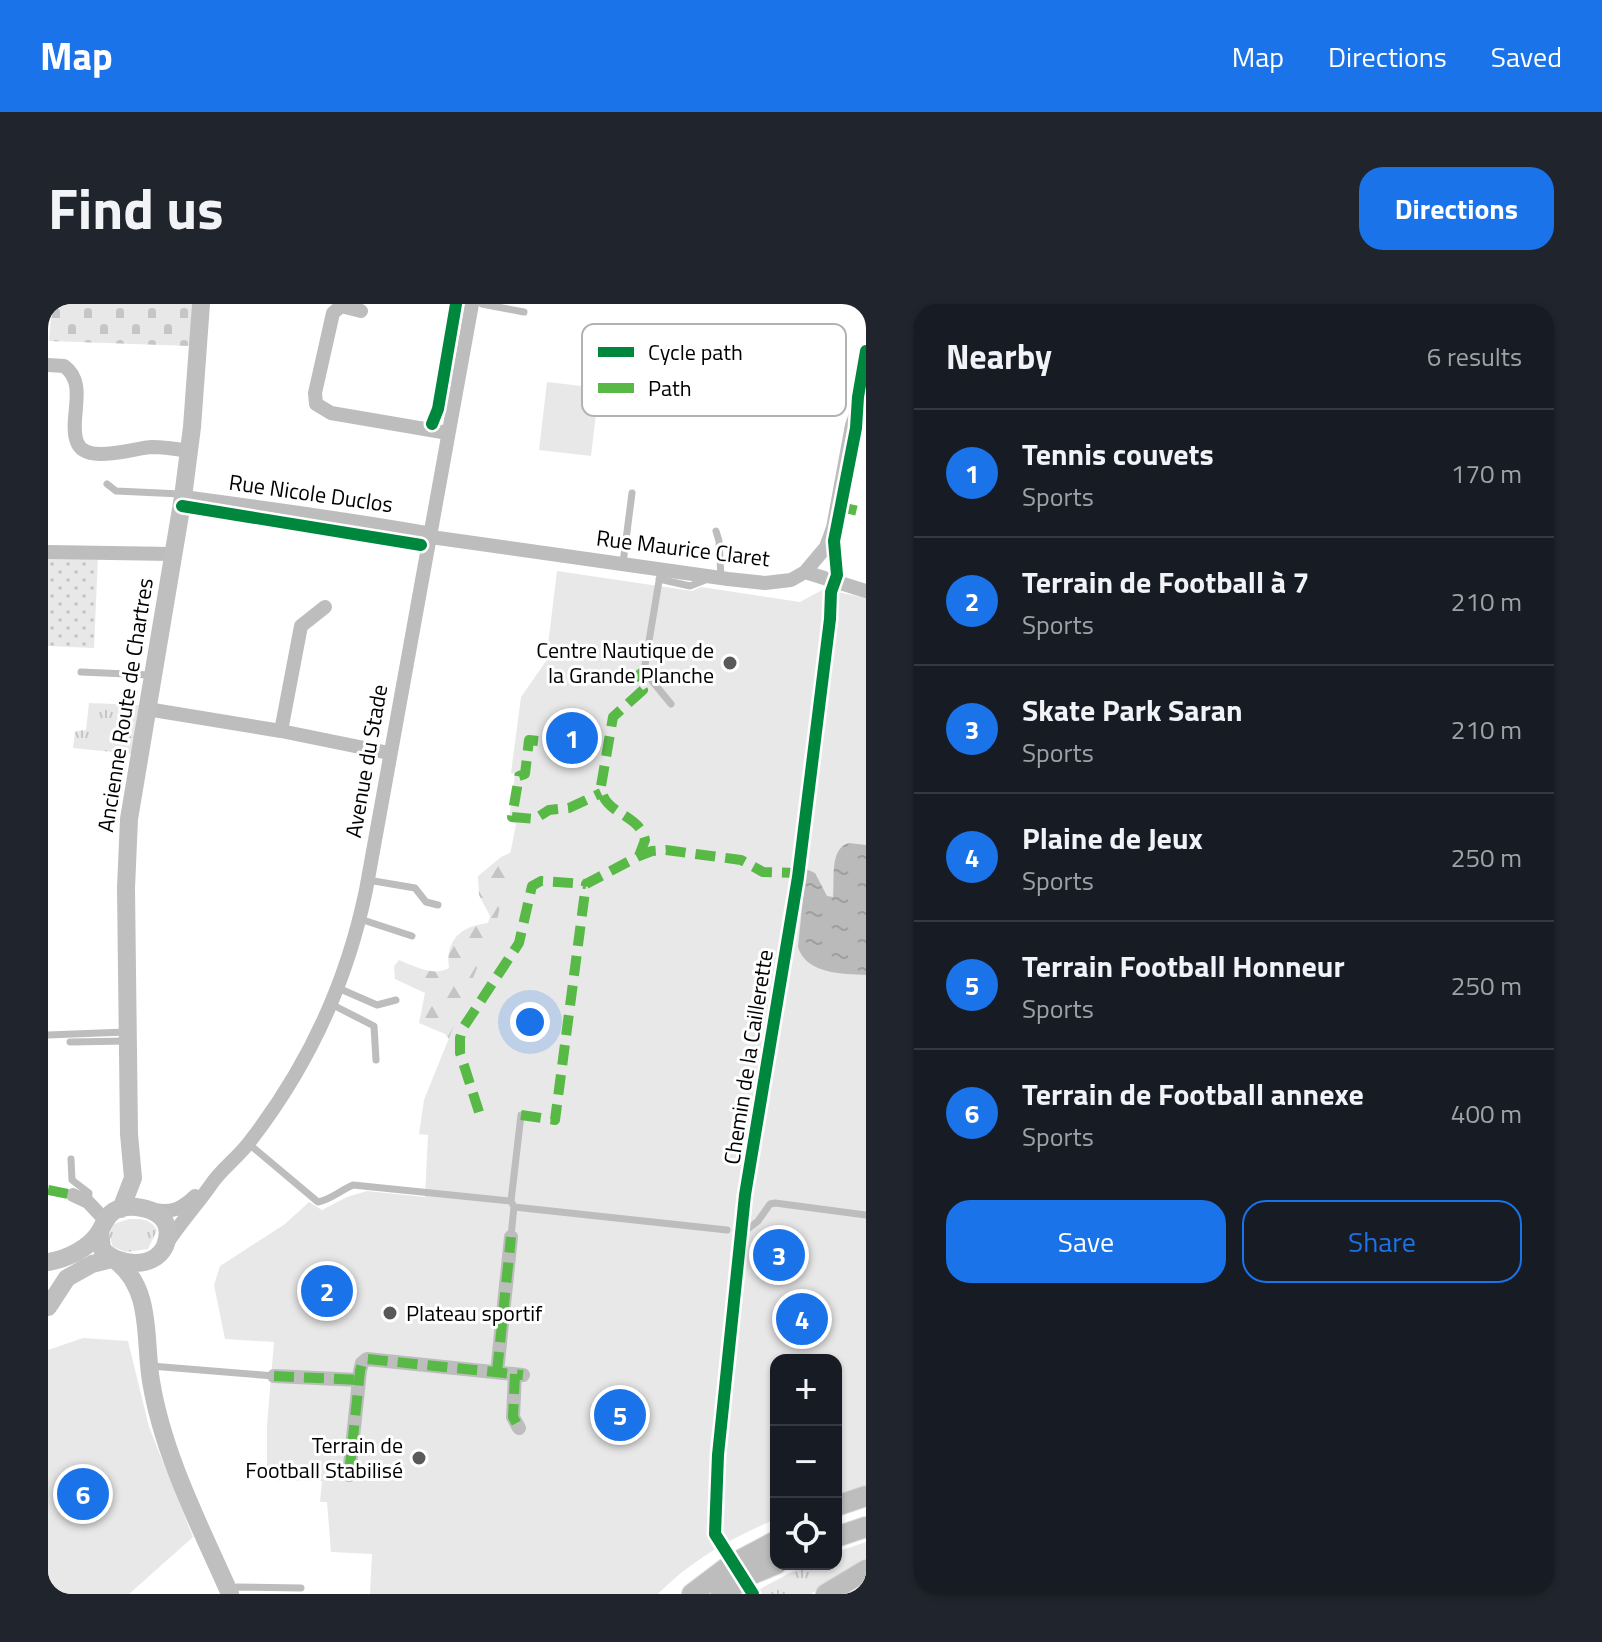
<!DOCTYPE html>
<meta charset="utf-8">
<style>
:root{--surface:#171b24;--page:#20242c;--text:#f1f3f6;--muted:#9ea1a6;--line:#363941;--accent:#1a73e8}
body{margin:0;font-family:"Titillium Web",sans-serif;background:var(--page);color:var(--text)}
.controls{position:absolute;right:24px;bottom:24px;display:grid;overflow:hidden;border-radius:16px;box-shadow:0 2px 6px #0004}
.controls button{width:72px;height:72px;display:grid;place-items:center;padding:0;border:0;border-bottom:2px solid var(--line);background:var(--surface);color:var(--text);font:40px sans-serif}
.you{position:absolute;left:482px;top:718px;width:28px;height:28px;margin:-20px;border:6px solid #fff;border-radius:50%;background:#1a73e8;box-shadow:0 0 0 12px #1a73e833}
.badge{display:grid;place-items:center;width:52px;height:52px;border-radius:50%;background:var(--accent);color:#fff;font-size:26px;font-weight:700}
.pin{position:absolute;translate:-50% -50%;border:4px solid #fff;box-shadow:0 2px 8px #0006}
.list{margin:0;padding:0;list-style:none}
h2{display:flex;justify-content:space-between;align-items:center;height:104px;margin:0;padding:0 32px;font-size:34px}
h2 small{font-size:26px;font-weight:400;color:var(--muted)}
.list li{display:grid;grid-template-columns:52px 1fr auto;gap:24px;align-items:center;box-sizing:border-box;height:128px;padding:0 32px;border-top:2px solid var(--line)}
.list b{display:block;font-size:30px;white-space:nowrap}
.list p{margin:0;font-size:26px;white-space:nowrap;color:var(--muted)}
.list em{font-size:26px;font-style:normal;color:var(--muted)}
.actions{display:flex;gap:16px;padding:24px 32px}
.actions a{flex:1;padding:18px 0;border:2px solid var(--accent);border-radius:24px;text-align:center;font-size:28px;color:var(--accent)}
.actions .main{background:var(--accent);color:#fff}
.icon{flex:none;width:44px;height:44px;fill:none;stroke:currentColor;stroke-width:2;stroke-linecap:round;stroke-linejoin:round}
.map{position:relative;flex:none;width:818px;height:1290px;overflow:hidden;border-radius:24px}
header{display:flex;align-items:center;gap:48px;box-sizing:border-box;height:112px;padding:0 40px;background:var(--accent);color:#fff}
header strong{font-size:38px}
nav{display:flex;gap:44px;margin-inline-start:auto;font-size:28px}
.intro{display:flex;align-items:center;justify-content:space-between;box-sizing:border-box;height:192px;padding:0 48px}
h1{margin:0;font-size:56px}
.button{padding:20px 36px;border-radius:24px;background:var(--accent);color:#fff;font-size:28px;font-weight:700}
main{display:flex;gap:48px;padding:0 48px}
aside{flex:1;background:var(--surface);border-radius:24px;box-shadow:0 2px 6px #0004}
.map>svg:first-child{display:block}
.grass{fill:url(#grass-tufts)}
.forest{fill:url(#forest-firs)}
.cemetery{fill:url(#cemetery-stones)}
.park{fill:url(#park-dots)}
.pitch{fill:#e8e8e8}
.water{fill:url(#water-ripples)}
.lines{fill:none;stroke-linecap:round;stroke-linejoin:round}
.primary-casing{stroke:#dbdbdb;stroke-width:22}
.lane{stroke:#bdbdbd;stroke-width:7}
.street{stroke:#bdbdbd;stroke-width:14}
.secondary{stroke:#bfbfbf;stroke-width:18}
.primary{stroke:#bdbdbd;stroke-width:20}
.quiet{stroke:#58b947;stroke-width:10;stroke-dasharray:20 10;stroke-linecap:butt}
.cycleway-casing{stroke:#fff;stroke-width:17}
.cycleway{stroke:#00873e;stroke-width:12}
.poi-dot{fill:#595959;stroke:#fff;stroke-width:3}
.labels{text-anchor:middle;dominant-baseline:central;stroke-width:6;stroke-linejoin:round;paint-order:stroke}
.street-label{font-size:22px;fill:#000;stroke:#fff}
.poi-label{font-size:22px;fill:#000;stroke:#fff;text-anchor:end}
.key{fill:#fff;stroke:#b2b2b2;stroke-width:2}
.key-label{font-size:22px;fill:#000}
</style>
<header>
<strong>Map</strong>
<nav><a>Map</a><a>Directions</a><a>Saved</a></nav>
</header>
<div class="intro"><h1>Find us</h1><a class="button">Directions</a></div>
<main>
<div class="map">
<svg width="818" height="1290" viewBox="0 0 818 1290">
<defs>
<pattern id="grass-tufts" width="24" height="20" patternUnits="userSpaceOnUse" patternTransform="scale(2)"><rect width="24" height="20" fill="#e8e8e8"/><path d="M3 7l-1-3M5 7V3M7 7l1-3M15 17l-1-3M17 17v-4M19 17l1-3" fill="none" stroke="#c5c5c5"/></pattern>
<pattern id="forest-firs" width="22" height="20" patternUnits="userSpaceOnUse" patternTransform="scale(2)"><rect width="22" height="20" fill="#e8e8e8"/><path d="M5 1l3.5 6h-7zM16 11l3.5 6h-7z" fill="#c5c5c5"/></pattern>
<pattern id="cemetery-stones" width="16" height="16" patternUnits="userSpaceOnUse" patternTransform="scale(2)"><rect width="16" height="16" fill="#e8e8e8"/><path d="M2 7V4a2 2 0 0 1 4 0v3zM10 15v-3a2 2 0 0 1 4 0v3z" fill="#c5c5c5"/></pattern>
<pattern id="park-dots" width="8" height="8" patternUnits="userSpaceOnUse" patternTransform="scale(2)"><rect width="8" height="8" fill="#e8e8e8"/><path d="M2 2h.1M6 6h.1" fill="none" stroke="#c5c5c5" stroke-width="1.8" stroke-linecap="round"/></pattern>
<pattern id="water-ripples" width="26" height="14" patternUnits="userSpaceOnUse" patternTransform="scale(2)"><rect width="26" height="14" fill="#bababa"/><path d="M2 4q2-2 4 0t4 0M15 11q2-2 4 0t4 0" fill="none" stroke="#9e9e9e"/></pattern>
</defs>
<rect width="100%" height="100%" fill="#fff"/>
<path class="grass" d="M41,399L91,401L85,450L25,444L27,427L38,426Z
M81,915C93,915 102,914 109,926L100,945L78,948L65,943L61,930L66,920Z
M818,1238V1258L795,1268L763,1290H710L708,1287L759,1260H788V1248Z"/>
<path class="forest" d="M475,543L489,547L405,740L397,730L371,719L377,689L347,675L346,662L351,656C366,662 386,673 401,664C397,635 414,622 440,619L442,612L431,591L430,572L453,553Z"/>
<path class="cemetery" d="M4,0H144L142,42L1,37Z"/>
<path class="park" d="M0,253H50L46,344L0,342Z"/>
<path class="pitch" d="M499,78L551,84L543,152L491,146Z
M509,267L644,287L653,283L752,298L776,285L818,294V1182L788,1191V1056H728V1215C685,1233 643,1256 610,1290H322L324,1250L283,1248L279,1198H272L274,1177L219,1176V1121L226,1038L177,1035L166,981L172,962L237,920L261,898L274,906L299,893L319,887L377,893L380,831L371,830L376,796L450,612L468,520L461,517L467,470L463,469L473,393L498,357Z
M35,1034L80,1037L101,1123L145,1233L81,1290H0V1046Z"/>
<path class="water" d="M801,539L818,541V671C795,670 758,670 750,643L758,565L767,569L779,592L785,593C787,576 781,544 801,539Z"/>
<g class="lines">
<defs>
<path id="primary" d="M788,1202L818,1192
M788,1233L818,1223
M644,1290L681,1262L728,1237
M673,1290L704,1270L728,1260
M778,1290L818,1266"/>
</defs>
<use href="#primary" class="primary-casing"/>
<path class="lane" d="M434,0L476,8
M59,180L68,187L133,190
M668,227L671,237L673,273
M276,230L277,212
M575,259L584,189
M613,265L596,367L623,400
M611,275L642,282L660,275
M33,368L102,371
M320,576L367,584L378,598L390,601
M312,615L364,632
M290,684L329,701L348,696
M283,700L326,722L328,756
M0,731L78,728
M22,738L80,737
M201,840L270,898C282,896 293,886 305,881L463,897
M23,855L24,876L41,889L40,898
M466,903L679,926
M693,930L710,917L722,900L727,899L818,911
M463,932L466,903L463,897L473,811
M103,1062L226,1072
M183,1286L189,1283L253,1284"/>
<path class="street" d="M313,7L293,2L285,9L267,89L268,100L283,109L400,129
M0,61L16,62C41,80 20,115 29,138C37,161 85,144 104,143C116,143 129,145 141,147
M135,193C218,204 301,215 384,230
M383,233L680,275L717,279L743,276L757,268L778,243L785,224L804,121L814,95L818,70
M0,248L125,250
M757,268L818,287
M99,405L233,427L341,449
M233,427L253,322L277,303
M25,891L40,898L57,916
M105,906C124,909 134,905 147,892
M118,941C131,920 148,902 162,882C173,865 191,853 203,836C260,762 299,678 318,586L424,0
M449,1068L463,933
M467,1070L465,1113L471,1124
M226,1072L311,1076
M301,1171L312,1067L314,1059L319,1055L475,1071"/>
<path class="secondary" d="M73,905L85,874L81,830L78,584L81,515L135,193L144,123L153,0
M68,957C105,985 96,1036 103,1077C115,1151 152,1222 182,1290
M0,958C19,955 42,944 52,927C56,920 58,912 66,907C80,899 109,903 117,918C121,925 120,934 117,942C106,966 68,962 54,945L52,927
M0,1003L19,974L44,960L64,955"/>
<use href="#primary" class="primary"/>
<path class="quiet" d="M789,202L818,209
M490,437L481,436L477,470L471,472L464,513L487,515L501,506L521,504L553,489
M591,552L597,536C592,509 554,511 553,482L565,413L595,386L587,374L596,367
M431,808L412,749V734L415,724L471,639L484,582L493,577L538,580
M473,811L507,816L538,580L591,552L604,547L618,546L693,556L715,568L750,569
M0,886L25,891
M449,1068L463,933
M467,1070L465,1113L471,1124
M226,1072L311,1076
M301,1171L312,1067L314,1059L319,1055L475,1071"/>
<defs>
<path id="cycleway" d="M384,120L390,105L408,0
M134,202L373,241
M705,1290L667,1230L670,1151L697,891L750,573L782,315L783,288L789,271L786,237L808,124L810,93L818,47"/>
</defs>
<use href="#cycleway" class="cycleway-casing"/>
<use href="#cycleway" class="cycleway"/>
</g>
<g class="poi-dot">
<circle cx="682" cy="359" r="8"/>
<circle cx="342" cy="1009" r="8"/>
<circle cx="371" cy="1154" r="8"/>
</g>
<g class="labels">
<g class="street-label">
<text transform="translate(263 189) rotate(8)">Rue Nicole Duclos</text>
<text transform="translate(635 244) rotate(7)">Rue Maurice Claret</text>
<text transform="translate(77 401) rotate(-81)">Ancienne Route de Chartres</text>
<text transform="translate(318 457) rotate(-80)">Avenue du Stade</text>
<text transform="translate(700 753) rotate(-81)">Chemin de la Caillerette</text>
</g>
<g class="poi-label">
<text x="666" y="346">Centre Nautique de<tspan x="666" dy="25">la Grande Planche</tspan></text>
<text x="358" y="1009" text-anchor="start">Plateau sportif</text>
<text x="355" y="1141">Terrain de<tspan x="355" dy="25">Football Stabilisé</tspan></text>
</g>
</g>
<rect x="534" y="20" width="264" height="92" rx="12" class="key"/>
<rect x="550" y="43" width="36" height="10" fill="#00873e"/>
<rect x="550" y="79" width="36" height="10" fill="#58b947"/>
<g class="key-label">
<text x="600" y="56">Cycle path</text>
<text x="600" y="92">Path</text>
</g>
</svg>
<div class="controls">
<button>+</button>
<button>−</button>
<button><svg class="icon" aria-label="locate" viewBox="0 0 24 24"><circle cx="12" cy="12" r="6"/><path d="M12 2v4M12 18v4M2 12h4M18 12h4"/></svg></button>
</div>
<div class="you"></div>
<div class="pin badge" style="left:524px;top:434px">1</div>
<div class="pin badge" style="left:279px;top:987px">2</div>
<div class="pin badge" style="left:731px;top:951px">3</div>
<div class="pin badge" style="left:754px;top:1015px">4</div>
<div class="pin badge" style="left:572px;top:1111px">5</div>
<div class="pin badge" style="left:35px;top:1190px">6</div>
</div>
<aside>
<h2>Nearby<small>6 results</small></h2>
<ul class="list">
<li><span class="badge">1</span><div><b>Tennis couvets</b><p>Sports</p></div><em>170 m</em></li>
<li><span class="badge">2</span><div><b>Terrain de Football à 7</b><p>Sports</p></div><em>210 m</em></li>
<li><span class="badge">3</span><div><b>Skate Park Saran</b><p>Sports</p></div><em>210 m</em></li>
<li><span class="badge">4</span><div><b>Plaine de Jeux</b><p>Sports</p></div><em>250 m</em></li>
<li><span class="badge">5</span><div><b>Terrain Football Honneur</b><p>Sports</p></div><em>250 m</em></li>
<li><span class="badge">6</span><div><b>Terrain de Football annexe</b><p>Sports</p></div><em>400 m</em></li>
</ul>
<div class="actions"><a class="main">Save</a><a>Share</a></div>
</aside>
</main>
